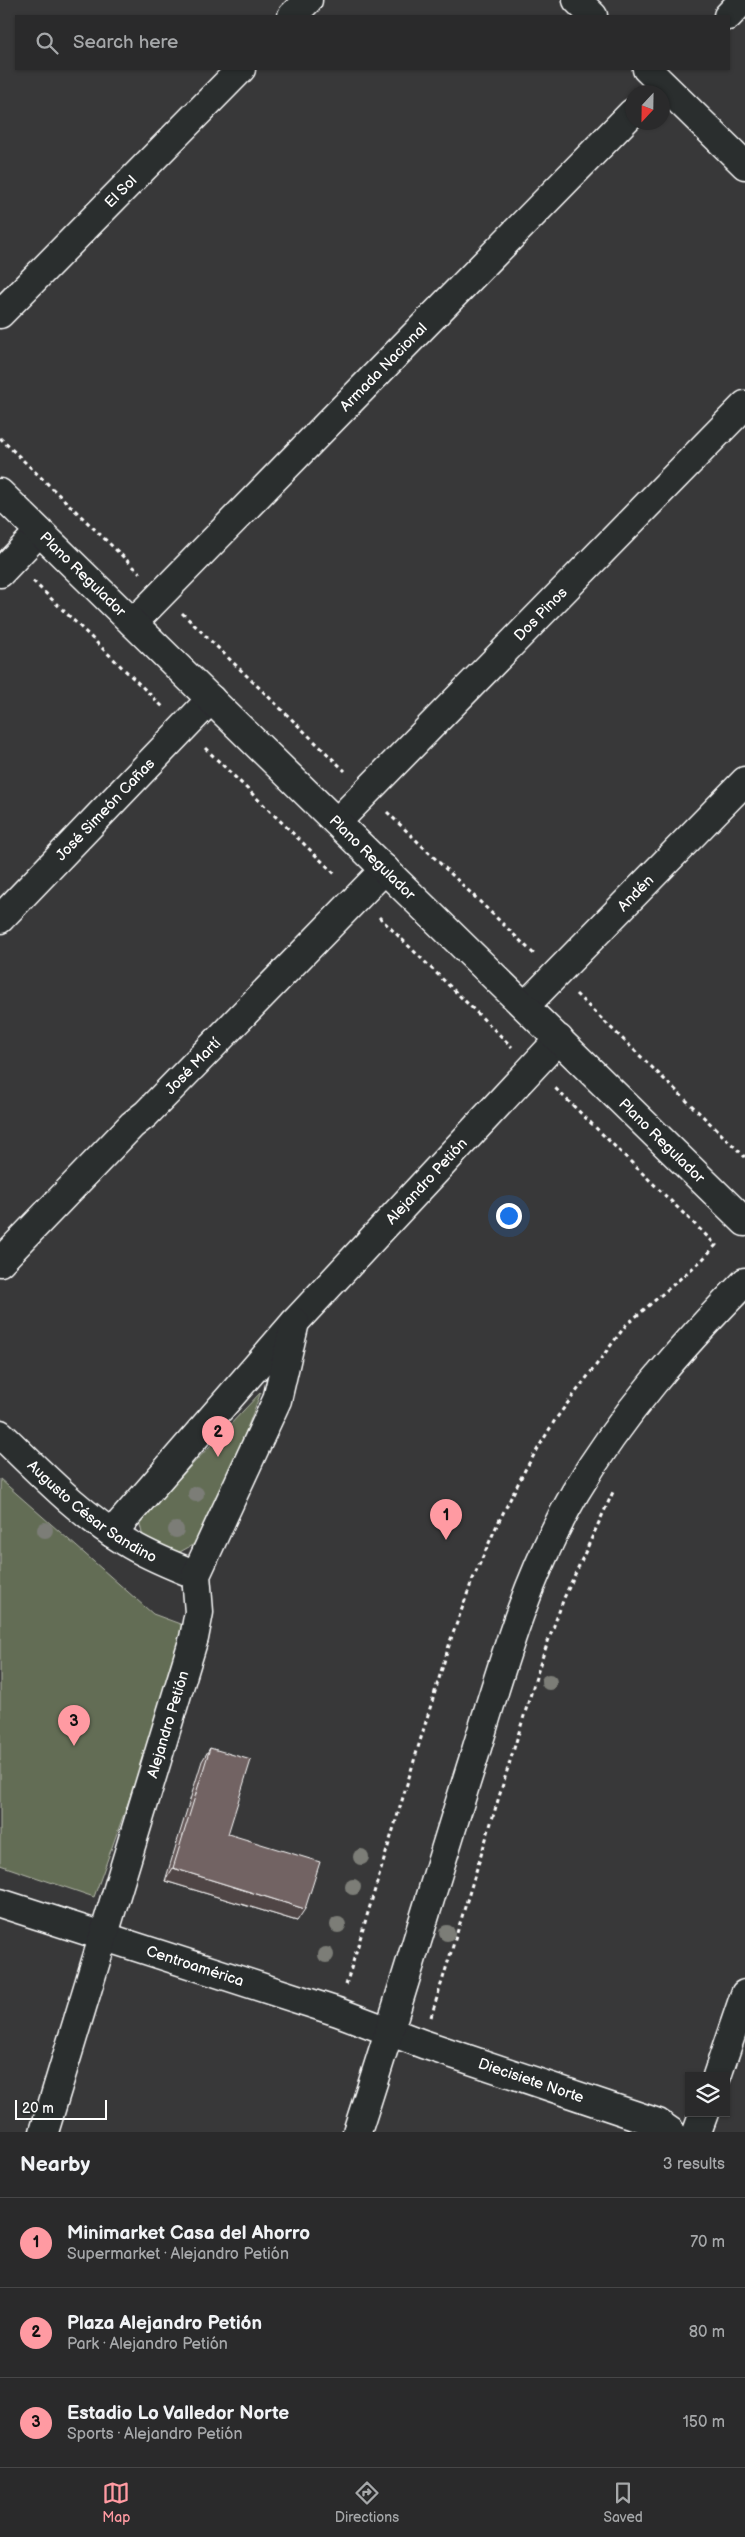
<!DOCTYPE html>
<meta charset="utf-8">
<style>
:root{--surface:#2a2a2b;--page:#323233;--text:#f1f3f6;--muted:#a5a7a9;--line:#464647;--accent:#ff9aa2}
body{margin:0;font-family:"Balsamiq Sans",sans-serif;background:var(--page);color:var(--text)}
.controls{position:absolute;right:15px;bottom:15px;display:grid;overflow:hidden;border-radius:0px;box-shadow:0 1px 4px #0004}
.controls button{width:45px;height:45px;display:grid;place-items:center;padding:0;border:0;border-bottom:1px solid var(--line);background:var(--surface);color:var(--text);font:25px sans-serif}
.compass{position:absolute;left:625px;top:85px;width:45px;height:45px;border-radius:50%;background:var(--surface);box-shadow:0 1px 4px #0004;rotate:202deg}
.scale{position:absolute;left:15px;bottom:12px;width:92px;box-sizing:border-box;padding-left:5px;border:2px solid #fff;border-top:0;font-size:14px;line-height:18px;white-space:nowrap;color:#fff;-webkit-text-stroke:4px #2a2d2e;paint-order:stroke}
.you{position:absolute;left:508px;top:1215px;width:18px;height:18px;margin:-12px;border:4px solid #fff;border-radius:50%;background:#1a73e8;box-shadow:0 0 0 8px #1a73e833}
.badge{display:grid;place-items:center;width:32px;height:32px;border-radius:50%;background:var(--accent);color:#111;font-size:16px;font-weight:700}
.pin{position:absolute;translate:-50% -41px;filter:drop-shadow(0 1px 2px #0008)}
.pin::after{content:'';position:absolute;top:26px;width:18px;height:15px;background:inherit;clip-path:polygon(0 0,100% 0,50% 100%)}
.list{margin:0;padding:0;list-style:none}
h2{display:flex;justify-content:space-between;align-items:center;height:65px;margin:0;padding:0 20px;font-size:21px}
h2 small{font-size:16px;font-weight:400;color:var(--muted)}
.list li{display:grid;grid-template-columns:32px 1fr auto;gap:15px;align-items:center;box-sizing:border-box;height:90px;padding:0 20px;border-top:1px solid var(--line)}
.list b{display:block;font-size:19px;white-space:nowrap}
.list p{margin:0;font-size:16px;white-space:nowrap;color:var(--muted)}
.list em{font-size:16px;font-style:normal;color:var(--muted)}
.icon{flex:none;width:28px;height:28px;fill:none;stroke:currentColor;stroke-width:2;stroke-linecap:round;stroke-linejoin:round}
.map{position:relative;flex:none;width:745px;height:2132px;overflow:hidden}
.search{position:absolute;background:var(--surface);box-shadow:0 1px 4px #0004;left:15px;right:15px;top:15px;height:55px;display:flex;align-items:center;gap:12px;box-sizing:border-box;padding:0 18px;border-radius:0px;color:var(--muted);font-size:19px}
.sheet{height:335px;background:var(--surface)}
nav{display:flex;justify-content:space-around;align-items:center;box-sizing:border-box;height:70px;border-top:1px solid var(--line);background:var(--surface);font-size:14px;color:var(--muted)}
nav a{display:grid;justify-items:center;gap:2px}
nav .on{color:var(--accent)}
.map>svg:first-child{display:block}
.green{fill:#646d54;stroke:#b2b6aa}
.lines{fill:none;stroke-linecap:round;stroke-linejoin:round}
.street-casing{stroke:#fff;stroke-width:31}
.secondary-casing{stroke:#fff;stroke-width:31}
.path{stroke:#fff;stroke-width:3;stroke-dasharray:4 4;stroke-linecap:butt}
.street{stroke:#2a2d2e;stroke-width:28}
.secondary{stroke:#2a2d2e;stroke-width:28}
.tree{fill:#7b7d77}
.wall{fill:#625555;stroke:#fff}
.shaded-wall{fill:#504545;stroke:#fff}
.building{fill:#726363;stroke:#fff}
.labels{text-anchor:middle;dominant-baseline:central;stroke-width:4;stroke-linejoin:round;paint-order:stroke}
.street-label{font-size:15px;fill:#fff;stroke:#2a2d2e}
</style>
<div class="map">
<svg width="745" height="2132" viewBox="0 0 745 2132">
<rect width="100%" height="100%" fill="#383839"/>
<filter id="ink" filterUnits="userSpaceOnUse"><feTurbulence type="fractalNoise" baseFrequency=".02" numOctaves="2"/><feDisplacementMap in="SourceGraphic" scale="10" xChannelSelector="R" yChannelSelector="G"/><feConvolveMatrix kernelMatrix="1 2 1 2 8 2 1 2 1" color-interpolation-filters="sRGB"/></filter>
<g filter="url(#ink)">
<path class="green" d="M261,1392L205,1538L180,1552L163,1548L143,1537L139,1521Z
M0,1479L153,1614L191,1628L94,1897L0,1865Z"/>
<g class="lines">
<defs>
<g id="street">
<path d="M577,0L593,16"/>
<path d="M292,16L308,0"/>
<path d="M728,16L743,0"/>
<path d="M647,69L745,165"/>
<path id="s1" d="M0,314L241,69"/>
<path d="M0,573L39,532"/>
<path id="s2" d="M133,623L632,113"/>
<path id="s3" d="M337,822L745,405"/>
<path id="s4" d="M0,919L211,699"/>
<path id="s5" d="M525,1006L745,781"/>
<path id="s6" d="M0,1262L132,1125L146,1114L385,869"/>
<path id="s7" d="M0,1434C40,1472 78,1513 126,1542C148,1556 172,1565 196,1575"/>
<path id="s8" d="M112,1533L295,1322L559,1039"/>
<path id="s9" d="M0,1903L338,2012L423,2044L658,2123L671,2132"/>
<path d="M717,2076L745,1994"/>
<path id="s10" d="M44,2132L194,1638L199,1612L196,1575L277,1400L295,1322"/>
<path d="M697,2132L704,2113"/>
</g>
<g id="secondary">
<path id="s11" d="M0,493L745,1222"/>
<path d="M357,2132C398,2007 435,1880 475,1754C502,1665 528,1574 575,1493C622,1414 681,1347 745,1282"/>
</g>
</defs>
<use href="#street" class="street-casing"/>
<use href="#secondary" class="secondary-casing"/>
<path class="path" d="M0,438L140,573
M33,581L163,707
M182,613L345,771
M205,748L337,876
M387,812L535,955
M379,917L512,1047
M576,994L745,1157
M346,1985L451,1639L472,1581L497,1525L525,1470L555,1420L626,1325L702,1260L716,1245L555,1088
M431,2017L541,1661L564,1598L613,1492"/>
<use href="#street" class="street"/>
<use href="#secondary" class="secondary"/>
</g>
<g class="tree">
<circle cx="196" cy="1494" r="8"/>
<circle cx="45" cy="1530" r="8"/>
<circle cx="176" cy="1530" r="8"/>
<circle cx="549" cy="1682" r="8"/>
<circle cx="361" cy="1857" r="8"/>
<circle cx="353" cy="1887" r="8"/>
<circle cx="338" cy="1925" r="8"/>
<circle cx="447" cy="1933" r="8"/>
<circle cx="326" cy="1955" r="8"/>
</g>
<path class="wall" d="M210,1748L228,1834L297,1921L165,1881L202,1761Z"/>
<path class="shaded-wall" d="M173,1868L305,1909L297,1921L165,1881Z"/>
<path class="building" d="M210,1748L251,1760L228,1834L320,1862L305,1909L173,1868Z"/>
</g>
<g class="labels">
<g class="street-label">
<text stroke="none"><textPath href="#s1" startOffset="172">El Sol</textPath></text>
<text stroke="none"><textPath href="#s2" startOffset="358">Armada Nacional</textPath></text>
<text stroke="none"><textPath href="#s11" startOffset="116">Plano Regulador</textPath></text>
<text stroke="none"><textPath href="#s3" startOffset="291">Dos Pinos</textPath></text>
<text stroke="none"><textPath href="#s4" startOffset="152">José Simeón Cañas</textPath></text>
<text stroke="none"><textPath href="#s11" startOffset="521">Plano Regulador</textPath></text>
<text stroke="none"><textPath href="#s5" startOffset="158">Andén</textPath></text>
<text stroke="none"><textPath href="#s6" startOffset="275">José Martí</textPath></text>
<text stroke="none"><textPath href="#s11" startOffset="926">Plano Regulador</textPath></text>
<text stroke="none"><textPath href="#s8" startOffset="472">Alejandro Petión</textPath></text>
<text stroke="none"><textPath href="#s7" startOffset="121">Augusto César Sandino</textPath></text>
<text stroke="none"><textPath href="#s10" startOffset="426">Alejandro Petión</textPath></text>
<text stroke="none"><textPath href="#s9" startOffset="205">Centroamérica</textPath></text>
<text stroke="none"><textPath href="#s9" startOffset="560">Diecisiete Norte</textPath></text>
</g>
</g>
</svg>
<div class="controls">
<button><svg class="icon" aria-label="layers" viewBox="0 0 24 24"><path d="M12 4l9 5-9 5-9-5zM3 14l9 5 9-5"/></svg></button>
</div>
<svg class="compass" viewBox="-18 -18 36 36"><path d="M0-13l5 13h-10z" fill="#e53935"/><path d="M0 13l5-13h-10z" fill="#a5a7a9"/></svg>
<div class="scale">20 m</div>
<div class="you"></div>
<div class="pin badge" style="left:446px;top:1540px">1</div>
<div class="pin badge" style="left:218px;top:1457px">2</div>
<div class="pin badge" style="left:74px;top:1746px">3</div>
<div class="search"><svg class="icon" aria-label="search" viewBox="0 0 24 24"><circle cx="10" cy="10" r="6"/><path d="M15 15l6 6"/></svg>Search here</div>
</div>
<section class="sheet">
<h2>Nearby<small>3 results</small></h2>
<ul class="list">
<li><span class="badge">1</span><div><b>Minimarket Casa del Ahorro</b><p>Supermarket · Alejandro Petión</p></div><em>70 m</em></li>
<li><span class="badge">2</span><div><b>Plaza Alejandro Petión</b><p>Park · Alejandro Petión</p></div><em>80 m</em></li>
<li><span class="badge">3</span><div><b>Estadio Lo Valledor Norte</b><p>Sports · Alejandro Petión</p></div><em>150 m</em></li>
</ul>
</section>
<nav>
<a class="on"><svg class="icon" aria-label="map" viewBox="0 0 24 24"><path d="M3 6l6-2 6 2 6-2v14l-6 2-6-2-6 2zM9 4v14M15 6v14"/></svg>Map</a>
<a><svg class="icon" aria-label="directions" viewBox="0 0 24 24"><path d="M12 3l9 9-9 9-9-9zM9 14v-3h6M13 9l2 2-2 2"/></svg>Directions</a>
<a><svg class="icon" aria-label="saved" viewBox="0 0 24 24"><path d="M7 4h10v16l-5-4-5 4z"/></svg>Saved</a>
</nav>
